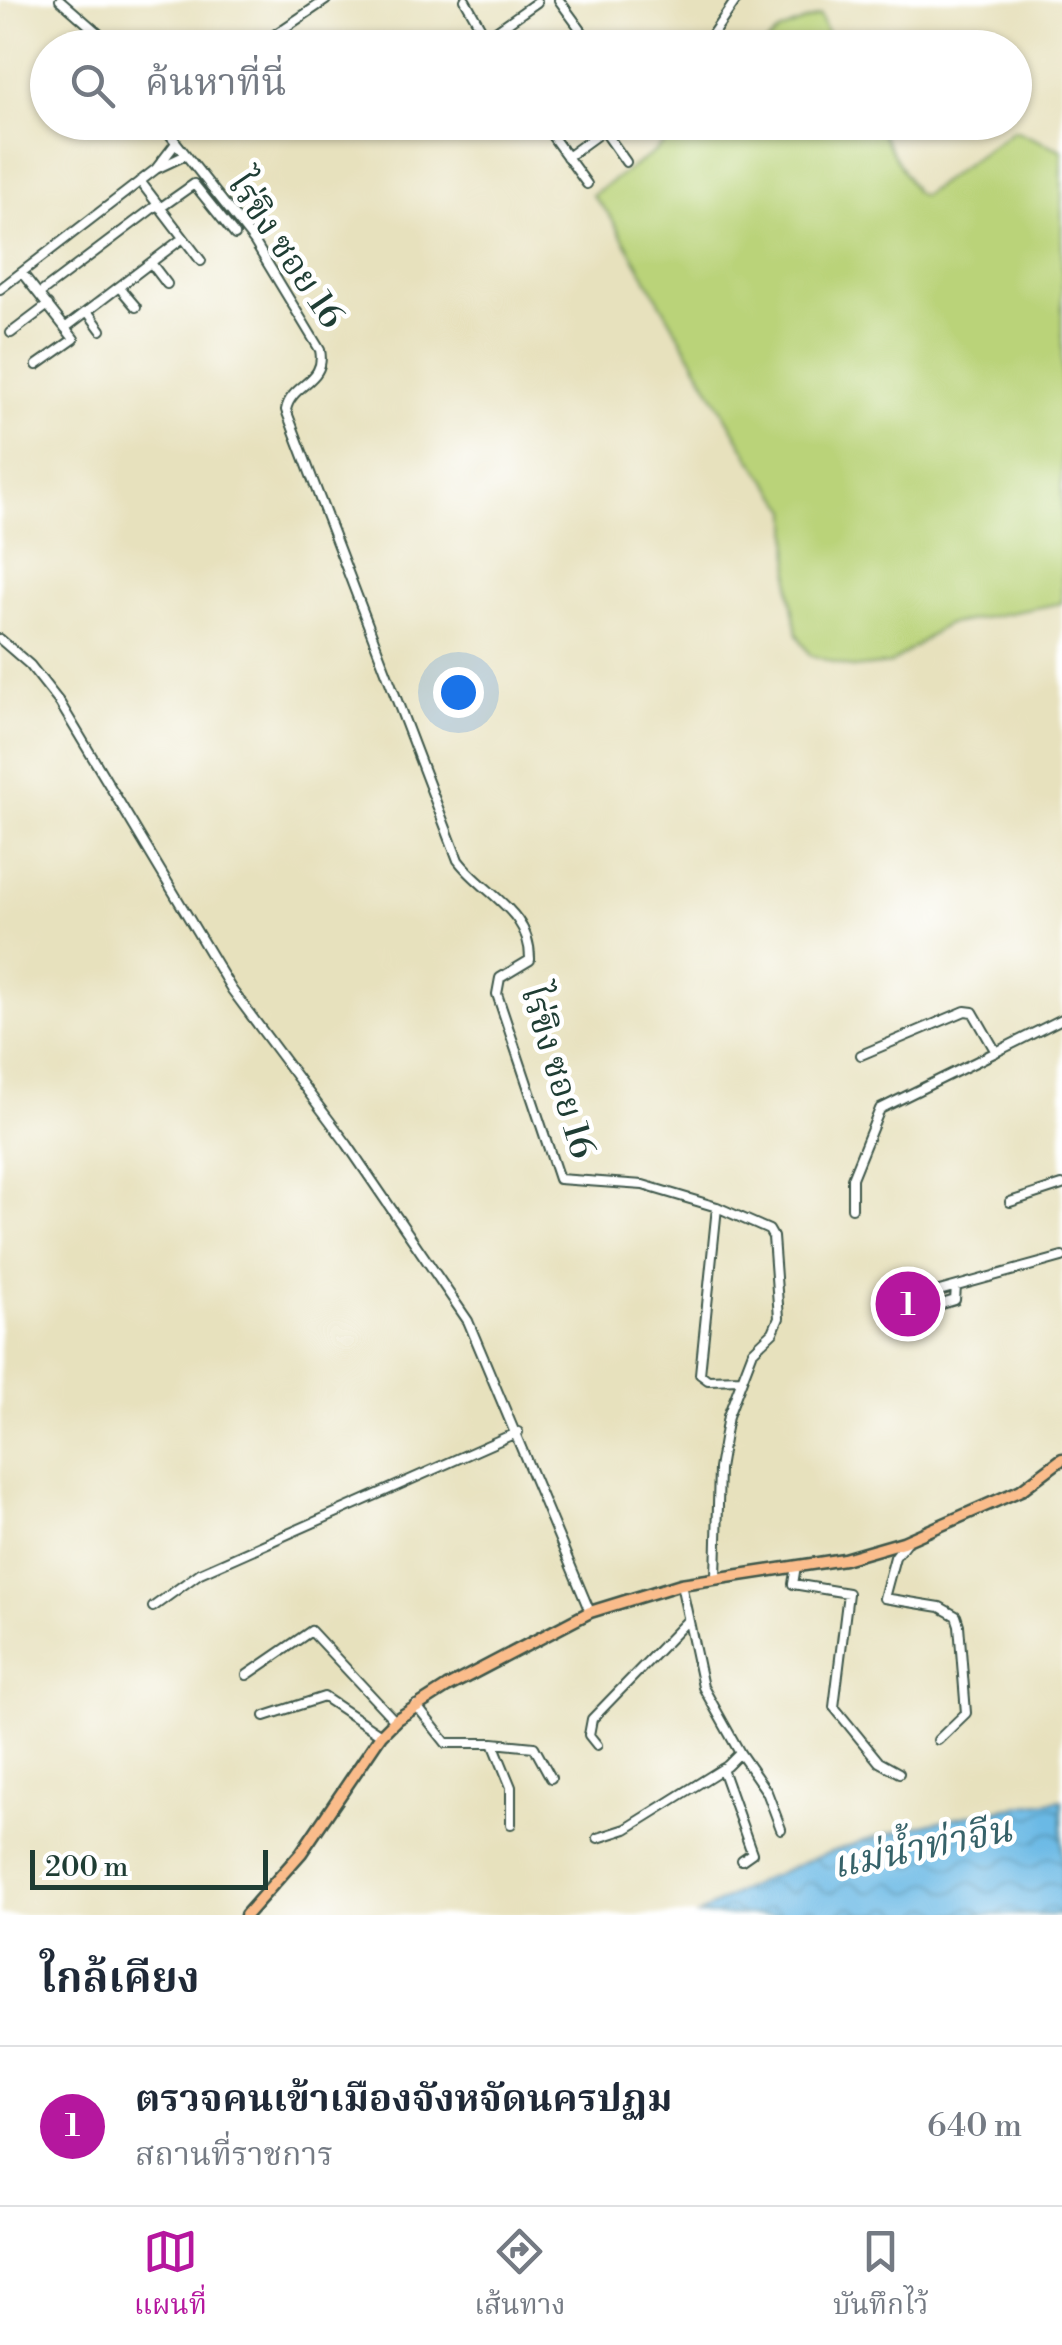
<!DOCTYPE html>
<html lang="th">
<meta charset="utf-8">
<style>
:root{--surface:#fff;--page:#f6f6f7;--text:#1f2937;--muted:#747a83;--line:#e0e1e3;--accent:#b5179e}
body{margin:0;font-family:"Libre Bodoni","Noto Serif Thai",serif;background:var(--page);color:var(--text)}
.scale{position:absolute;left:30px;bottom:25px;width:238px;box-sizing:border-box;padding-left:10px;border:5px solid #1f3d34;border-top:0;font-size:28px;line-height:35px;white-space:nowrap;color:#1f3d34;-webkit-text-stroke:8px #fff;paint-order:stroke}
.you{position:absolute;left:458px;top:692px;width:35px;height:35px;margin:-25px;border:8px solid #fff;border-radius:50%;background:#1a73e8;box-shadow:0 0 0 15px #1a73e833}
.badge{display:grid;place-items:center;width:65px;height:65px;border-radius:50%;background:var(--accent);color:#fff;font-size:32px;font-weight:700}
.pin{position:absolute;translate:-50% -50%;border:5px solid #fff;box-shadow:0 2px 10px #0006}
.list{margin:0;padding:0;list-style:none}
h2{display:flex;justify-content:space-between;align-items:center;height:130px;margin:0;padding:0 40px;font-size:42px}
h2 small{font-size:32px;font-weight:400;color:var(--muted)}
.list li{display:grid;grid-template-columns:65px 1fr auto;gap:30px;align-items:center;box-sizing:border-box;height:160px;padding:0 40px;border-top:2px solid var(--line)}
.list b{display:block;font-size:38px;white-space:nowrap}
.list p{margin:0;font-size:32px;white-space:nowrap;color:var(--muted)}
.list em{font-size:32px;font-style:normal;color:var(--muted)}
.icon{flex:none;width:55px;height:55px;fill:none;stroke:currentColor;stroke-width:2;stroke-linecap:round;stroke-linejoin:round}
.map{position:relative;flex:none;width:1062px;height:1915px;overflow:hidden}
.search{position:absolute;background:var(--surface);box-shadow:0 2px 8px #0004;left:30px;right:30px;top:30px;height:110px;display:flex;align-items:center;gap:25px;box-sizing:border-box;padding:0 35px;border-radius:55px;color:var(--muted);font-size:38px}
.sheet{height:290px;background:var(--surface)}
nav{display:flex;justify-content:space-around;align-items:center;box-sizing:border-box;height:140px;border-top:2px solid var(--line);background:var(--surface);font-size:28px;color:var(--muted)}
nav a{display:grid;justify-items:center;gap:5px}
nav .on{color:var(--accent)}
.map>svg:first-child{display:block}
.green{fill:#bad379;stroke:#6c8856;stroke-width:2.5}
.water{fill:url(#water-waves);stroke:#447b8c;stroke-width:2.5}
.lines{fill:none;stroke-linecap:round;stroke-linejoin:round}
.minor-casing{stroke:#3d5649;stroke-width:12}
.major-casing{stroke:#3d5649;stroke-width:15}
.minor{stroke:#fff;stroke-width:8}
.major{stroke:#fabc8b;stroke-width:10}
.labels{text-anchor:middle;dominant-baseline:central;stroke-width:9;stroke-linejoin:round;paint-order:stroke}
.street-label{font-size:35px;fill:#1f3d34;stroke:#fff}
.water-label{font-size:38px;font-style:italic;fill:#366269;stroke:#fff}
</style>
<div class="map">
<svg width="1062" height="1915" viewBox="0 0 1062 1915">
<defs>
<pattern id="water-waves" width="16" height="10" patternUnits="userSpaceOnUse" patternTransform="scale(2.5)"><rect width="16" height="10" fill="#6ab9e5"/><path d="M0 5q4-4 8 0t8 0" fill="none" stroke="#5798ba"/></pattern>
</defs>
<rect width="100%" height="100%" fill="#fff"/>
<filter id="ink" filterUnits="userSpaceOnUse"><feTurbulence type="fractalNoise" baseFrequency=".01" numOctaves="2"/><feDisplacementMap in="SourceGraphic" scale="20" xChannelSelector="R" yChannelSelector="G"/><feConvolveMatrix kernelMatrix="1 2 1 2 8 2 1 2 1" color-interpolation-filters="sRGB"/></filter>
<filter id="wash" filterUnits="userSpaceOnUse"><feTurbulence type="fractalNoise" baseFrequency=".0048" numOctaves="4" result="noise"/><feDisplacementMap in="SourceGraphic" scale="40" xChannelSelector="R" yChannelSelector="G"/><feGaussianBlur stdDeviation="2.25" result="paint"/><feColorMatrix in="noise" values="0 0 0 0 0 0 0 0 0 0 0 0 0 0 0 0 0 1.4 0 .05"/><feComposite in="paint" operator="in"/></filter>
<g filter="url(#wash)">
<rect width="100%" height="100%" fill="#e7e1bd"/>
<path class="green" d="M820,15L833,47H763L778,32Z
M687,123H875L915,192L922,196L1014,130L1062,150V603L945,625L890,664L853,668L810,655L797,634L790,592L789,510L750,458L609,214L592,195L653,153Z"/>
<path class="water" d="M1062,1800V1915H698C808,1847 935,1816 1062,1800Z"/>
</g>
<g filter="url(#ink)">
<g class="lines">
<defs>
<path id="minor" d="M60,0L115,48
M465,0L492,48
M559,0L594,48
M486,38L537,2
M188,48L197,41
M255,48L326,0
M549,48L563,38
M703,48L736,0
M160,122L254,241L320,350C327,383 291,383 286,410L458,860C483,894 531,910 530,960L500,978L497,994L559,1179L643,1185L717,1207L769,1230L773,1237L779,1318L773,1332L753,1351L728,1416L719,1469L716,1577
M542,122L587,184
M598,122L626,162
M176,143L156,169L186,155
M567,157L615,122
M140,181L201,261
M160,208L194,184L235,235
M151,263L167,284
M22,273L74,339L37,365
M119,287L136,307
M0,289L156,169
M39,294L157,205
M87,311L101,330
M65,328L183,238
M11,333L48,305
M0,639L30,665L60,703L232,990L347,1144L468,1321L590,1612
M861,1055L965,1011L973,1012L996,1052L1062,1019
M1010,1202L1062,1185
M717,1207L700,1374L708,1380L741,1379
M852,1208V1178L880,1109L996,1052
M898,1283L909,1314L955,1300L956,1287
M903,1301L1062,1257
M907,1541L895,1557L884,1598L940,1607L956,1616L959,1625L966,1713L938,1740
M796,1566L793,1584L848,1593L834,1707L879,1762L899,1773
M153,1607L200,1573L518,1432
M247,1675L311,1631L395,1721
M416,1705L446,1743H493L511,1787V1824
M265,1716L324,1697L381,1735
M493,1743L534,1747L551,1778
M597,1745L589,1735L592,1719L688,1620
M740,1753L767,1792L781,1829
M722,1769L752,1853L742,1860
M598,1838L626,1829L727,1766L740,1753L703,1687L681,1584"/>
<path id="major" d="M246,1915L301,1853L381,1735L397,1719L447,1687L590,1612L681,1584L844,1559L903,1542L1021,1490L1062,1459"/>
</defs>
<use href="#minor" class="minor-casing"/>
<use href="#major" class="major-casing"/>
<use href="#minor" class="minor"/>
<use href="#major" class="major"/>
</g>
</g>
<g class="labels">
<g class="street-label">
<text transform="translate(285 251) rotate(56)">ไร่ขิง ซอย 16</text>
<text transform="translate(557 1072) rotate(73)">ไร่ขิง ซอย 16</text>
</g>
<g class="water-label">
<text transform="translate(922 1848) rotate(-12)">แม่น้ำท่าจีน</text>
</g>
</g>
</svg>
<div class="scale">200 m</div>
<div class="you"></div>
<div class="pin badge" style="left:908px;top:1304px">1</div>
<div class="search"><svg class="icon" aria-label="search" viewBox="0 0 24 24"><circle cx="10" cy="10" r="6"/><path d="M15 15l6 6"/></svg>ค้นหาที่นี่</div>
</div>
<section class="sheet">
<h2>ใกล้เคียง<small></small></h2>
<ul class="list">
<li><span class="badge">1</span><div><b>ตรวจคนเข้าเมืองจังหจัดนครปฏม</b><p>สถานที่ราชการ</p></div><em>640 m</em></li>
</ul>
</section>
<nav>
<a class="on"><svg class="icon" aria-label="map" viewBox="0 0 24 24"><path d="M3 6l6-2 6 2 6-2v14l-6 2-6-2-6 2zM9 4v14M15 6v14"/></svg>แผนที่</a>
<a><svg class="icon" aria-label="directions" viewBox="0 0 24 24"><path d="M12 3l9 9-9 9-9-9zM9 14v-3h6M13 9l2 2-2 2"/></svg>เส้นทาง</a>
<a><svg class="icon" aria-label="saved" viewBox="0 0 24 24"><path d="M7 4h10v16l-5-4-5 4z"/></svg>บันทึกไว้</a>
</nav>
